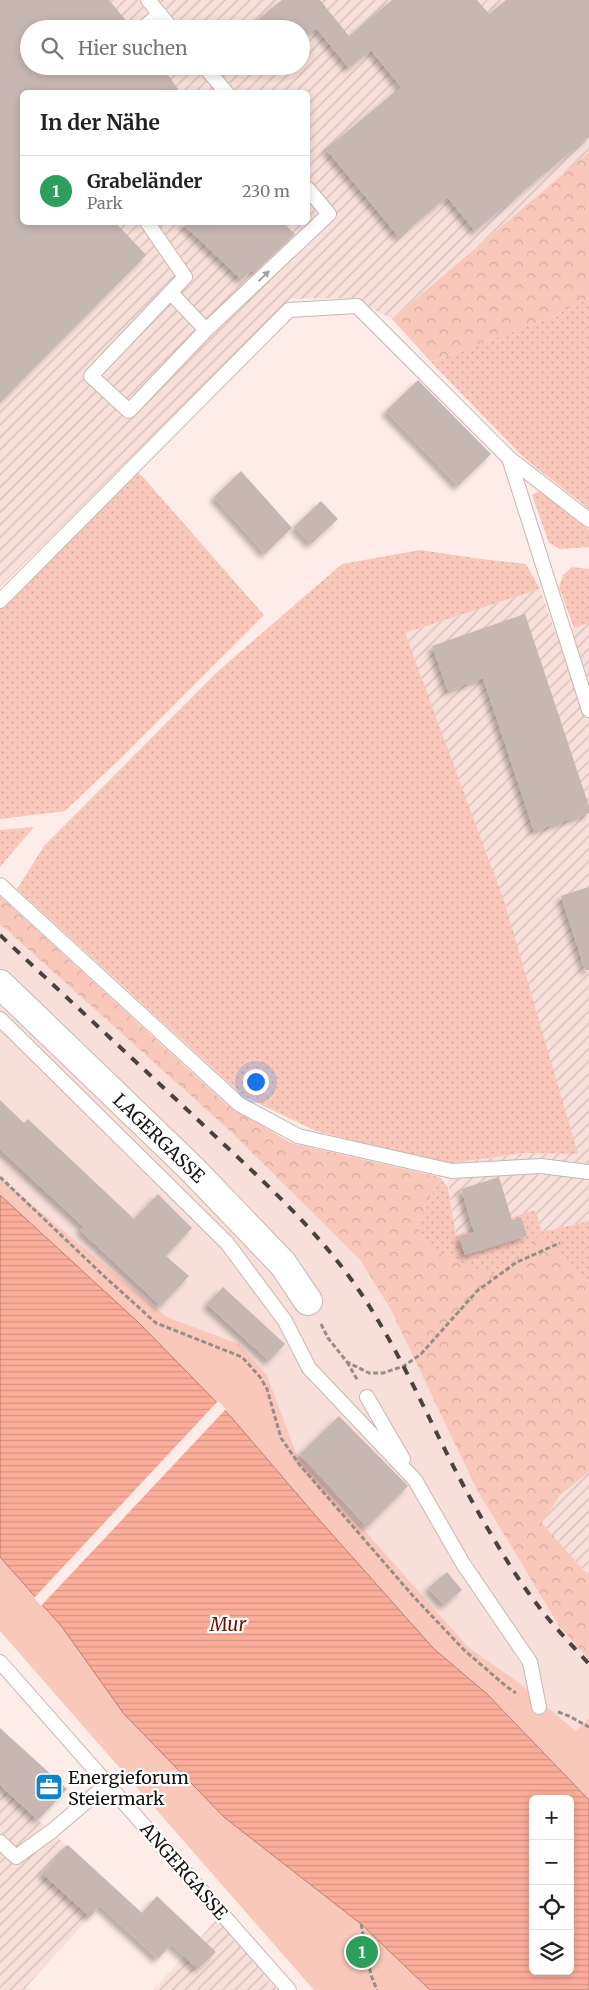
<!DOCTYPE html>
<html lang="de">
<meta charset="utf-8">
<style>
:root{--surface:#fff;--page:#f6f6f6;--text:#222;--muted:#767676;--line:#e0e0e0;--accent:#ea580c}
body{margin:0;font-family:Merriweather,serif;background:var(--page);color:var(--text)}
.controls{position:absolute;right:15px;bottom:15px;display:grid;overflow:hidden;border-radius:8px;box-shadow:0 2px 8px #0003}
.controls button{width:45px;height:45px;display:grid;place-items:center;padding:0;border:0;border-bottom:1px solid var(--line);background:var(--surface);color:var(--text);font:25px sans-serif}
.you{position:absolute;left:255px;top:1081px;width:18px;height:18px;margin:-12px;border:4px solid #fff;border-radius:50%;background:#1a73e8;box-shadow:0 0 0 8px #1a73e833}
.badge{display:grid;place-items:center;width:32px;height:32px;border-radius:50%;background:var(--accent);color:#fff;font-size:16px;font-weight:700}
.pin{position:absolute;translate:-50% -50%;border:2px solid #fff;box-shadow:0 1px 5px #0006}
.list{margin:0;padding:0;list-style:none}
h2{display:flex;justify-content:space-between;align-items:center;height:65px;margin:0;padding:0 20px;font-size:21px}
h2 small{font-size:16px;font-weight:400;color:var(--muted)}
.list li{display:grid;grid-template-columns:32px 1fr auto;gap:15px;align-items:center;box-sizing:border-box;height:70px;padding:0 20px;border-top:1px solid var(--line)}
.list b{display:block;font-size:19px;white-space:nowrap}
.list p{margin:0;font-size:16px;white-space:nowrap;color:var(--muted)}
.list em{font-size:16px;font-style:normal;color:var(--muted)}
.icon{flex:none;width:28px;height:28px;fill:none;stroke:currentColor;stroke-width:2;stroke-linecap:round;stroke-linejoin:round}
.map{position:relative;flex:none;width:589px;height:1990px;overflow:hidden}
.search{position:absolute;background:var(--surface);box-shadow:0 2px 8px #0003;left:20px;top:20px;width:290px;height:55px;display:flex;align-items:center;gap:12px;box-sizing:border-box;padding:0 18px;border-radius:28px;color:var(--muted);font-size:19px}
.panel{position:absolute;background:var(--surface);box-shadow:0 2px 8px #0003;left:20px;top:90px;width:290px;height:135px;border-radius:8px}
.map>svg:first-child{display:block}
.built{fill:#f8dfd9}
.industrial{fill:url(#industrial-furrows);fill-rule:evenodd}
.grass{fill:url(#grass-dots)}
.forest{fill:url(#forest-crowns)}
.park{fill:#f9c8bb}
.water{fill:url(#water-rules);stroke:#b77e71;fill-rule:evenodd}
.pier{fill:#fdece8}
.building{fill:#c7b7b3;filter:url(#shadow)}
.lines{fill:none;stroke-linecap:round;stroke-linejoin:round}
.service-casing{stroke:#c6b7b3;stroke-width:16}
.minor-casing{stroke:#c6b7b3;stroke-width:30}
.path{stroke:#998d8a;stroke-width:3;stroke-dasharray:5 2.5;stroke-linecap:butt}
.service{stroke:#fff;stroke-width:14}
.minor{stroke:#fff;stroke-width:28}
.rail{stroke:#4a4240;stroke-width:4;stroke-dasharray:9 9;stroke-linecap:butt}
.oneway{fill:#a2a09f}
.labels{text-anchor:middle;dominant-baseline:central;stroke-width:4.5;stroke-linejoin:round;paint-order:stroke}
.street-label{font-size:18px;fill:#171110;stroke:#fff}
.poi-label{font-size:18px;fill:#171110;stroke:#fff;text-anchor:start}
.water-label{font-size:19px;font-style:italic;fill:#6d1300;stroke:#fff}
</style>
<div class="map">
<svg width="589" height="1990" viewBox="0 0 589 1990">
<defs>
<pattern id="industrial-furrows" width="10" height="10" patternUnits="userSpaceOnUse" patternTransform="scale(1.25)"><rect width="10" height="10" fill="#f8dfd9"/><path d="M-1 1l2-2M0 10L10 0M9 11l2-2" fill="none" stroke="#d4beb9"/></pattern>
<pattern id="grass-dots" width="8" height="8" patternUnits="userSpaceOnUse" patternTransform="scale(1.25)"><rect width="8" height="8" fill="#f9c8bb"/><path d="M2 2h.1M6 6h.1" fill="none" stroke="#d5aba0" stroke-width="1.8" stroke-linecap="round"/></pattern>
<pattern id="forest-crowns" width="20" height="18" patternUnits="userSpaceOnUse" patternTransform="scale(1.25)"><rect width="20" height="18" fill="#f9c8bb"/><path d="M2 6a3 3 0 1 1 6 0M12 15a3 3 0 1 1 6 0" fill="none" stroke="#d5aba0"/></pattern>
<pattern id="water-rules" width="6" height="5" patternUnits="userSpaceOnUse" patternTransform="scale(1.25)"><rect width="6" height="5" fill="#fcad9a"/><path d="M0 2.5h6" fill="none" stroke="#d79484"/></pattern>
<filter id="shadow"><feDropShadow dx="-4.5" dy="4.5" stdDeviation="2.5" flood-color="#0004"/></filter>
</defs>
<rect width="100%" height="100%" fill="#fdece8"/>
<path class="built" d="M0,924L231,1132L360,1260L390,1308L477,1490L559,1626L589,1660V1718L576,1731L518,1682L468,1647L296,1453L267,1375L239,1344L167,1317L0,1178Z"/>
<path class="industrial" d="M0,0H589V152L392,319L352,298L290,299L0,587ZM29,29H301V66H29ZM22,92H308V222H22Z
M540,589L556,634L589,623V1221L542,1232L534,1210L456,1236L445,1164L525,1153L577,1154L405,633Z
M589,1472V1576L542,1523L560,1495Z
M0,1728L38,1820L115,1889L26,1987L29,1990H0Z
M218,1918L277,1990H153L184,1956Z"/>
<path class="grass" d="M589,298V509L524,458L431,362L554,316Z
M132,468L143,477L264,615L120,759L65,811L0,819V601Z
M539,491L589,530V547L560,549L549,543L532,495Z
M420,550L481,559L526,564L540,589L405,633L505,904L578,1154L524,1153L445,1164L316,1131L243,1096L17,889L44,846L217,672L342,564Z
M572,567L589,569V623L574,628L559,587L563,575Z
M34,827L0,867V830Z
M440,1177L448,1188L456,1235L535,1210L542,1232L589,1221V1281L581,1279L542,1233L503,1280L430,1250L417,1225Z"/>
<path class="forest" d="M589,152V298L554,316L431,362L392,319Z
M0,896L226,1104L291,1143L440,1177L417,1225L430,1250L503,1279L542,1232L581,1279L589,1281V1472L560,1495L542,1523L589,1576V1660L559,1626L477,1490L390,1308L360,1260L231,1132L0,924Z"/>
<path class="park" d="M0,1178L167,1317L239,1344L267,1375L296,1453L468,1647L518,1682L576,1731L589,1718V1800L486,1693L434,1649L315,1515L232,1418L139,1323L0,1195Z
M0,1557L62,1627L225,1818L361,1924L430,1990H314L0,1631Z"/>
<path class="water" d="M0,1195L139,1323L232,1418L315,1515L434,1649L486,1693L589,1800V1990H430L361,1924L225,1818L124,1714L62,1627L0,1557ZM533,1799H570V1971H533Z"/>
<path class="pier" d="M218,1401L226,1409L41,1606L34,1598Z"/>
<path class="building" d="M0,0H109L133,29H29V66H162L180,92H22V222H115L146,255L0,403Z
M282,0H320L349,36L392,0H477L489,14L506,0H589V137L475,231L447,197L399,237L326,149L401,87L371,50L349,68L316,28L301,40V29H246Z
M181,222H282L295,234L254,273L251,270L242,280Z
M418,380L491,454L458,486L386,411Z
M241,471L292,528L265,554L214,497Z
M321,501L338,519L311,544L294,527Z
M525,614L589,806V813L534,831L483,678L448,691L432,646Z
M589,887V970H585L561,896Z
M0,1100L24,1123L28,1119L134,1219L158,1194L192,1228L166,1256L189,1276L161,1306L80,1230L84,1227L0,1149Z
M499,1177L512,1220L521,1217L527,1236L465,1255L459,1236L474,1232L461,1189Z
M223,1287L285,1344L269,1361L207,1304Z
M339,1416L408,1486L367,1527L300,1454Z
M447,1572L462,1590L444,1605L428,1588Z
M0,1728L67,1789L38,1820L0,1785Z
M68,1845L142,1913L157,1896L216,1952L198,1969L171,1944L158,1959L100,1906L90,1917L42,1873Z"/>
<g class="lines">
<defs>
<path id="service" d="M148,0L172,29
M142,29L160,14
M204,66L226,92
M147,222L185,277L91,376L129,411L206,330L329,214L308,189
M170,292L206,330
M509,458L589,710
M0,601L289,310L357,306L509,458L589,520
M0,885L239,1104L298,1136L452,1171L541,1166L589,1172
M0,1019L227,1243L285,1321L309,1368L415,1480L462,1562L530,1662L539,1707
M367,1397L403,1459
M0,1662L289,1990
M0,1842L16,1857L52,1831L107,1784"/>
<path id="minor" d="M0,984L192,1169L283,1264L308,1301"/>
</defs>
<use href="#service" class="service-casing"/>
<use href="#minor" class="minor-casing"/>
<path class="path" d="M0,1177L105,1277L156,1323L242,1357L260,1377L267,1389L281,1438L299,1464L413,1596L464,1650L507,1687L516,1693
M321,1324L328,1338L347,1362L369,1373H383L404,1366L421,1354L477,1291L517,1262L560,1243
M347,1362L358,1381
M558,1712L569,1716L589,1727
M361,1924L371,1975L377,1990"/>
<use href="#service" class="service"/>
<use href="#minor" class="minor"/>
<path class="rail" d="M0,935C66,997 132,1058 198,1120C254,1173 314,1225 358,1289C404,1356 433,1432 473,1503C493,1538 514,1575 539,1607C554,1627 572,1645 589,1664"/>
</g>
<defs><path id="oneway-solid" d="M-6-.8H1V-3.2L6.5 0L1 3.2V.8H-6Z" transform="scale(1.25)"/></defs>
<use class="oneway" href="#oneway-solid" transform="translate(264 276) rotate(-44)"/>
<defs>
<symbol id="office-square" viewBox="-11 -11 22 22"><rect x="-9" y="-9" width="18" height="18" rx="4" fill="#0e84cd" stroke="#fff"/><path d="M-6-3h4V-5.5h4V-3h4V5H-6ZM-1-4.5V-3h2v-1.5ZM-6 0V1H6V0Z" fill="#fff"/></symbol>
</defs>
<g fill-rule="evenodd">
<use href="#office-square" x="33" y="1771" width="32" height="32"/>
</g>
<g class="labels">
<g class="street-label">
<text transform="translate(159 1138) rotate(44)">LAGERGASSE</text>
<text transform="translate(184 1871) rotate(49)">ANGERGASSE</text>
</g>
<g class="poi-label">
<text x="68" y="1777">Energieforum<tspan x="68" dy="21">Steiermark</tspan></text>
</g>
<g class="water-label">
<text x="228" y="1624">Mur</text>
</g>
</g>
</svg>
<div class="controls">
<button>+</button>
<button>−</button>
<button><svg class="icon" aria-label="locate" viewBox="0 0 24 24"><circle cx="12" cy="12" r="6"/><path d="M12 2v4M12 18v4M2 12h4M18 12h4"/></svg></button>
<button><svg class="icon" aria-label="layers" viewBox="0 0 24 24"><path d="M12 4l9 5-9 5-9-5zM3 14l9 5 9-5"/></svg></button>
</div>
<div class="you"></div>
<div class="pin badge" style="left:362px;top:1952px;background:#2e9e5b">1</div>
<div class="search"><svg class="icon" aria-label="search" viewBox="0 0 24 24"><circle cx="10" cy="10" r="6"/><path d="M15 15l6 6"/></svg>Hier suchen</div>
<section class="panel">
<h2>In der Nähe<small></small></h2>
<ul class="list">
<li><span class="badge" style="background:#2e9e5b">1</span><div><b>Grabeländer</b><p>Park</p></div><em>230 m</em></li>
</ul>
</section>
</div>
